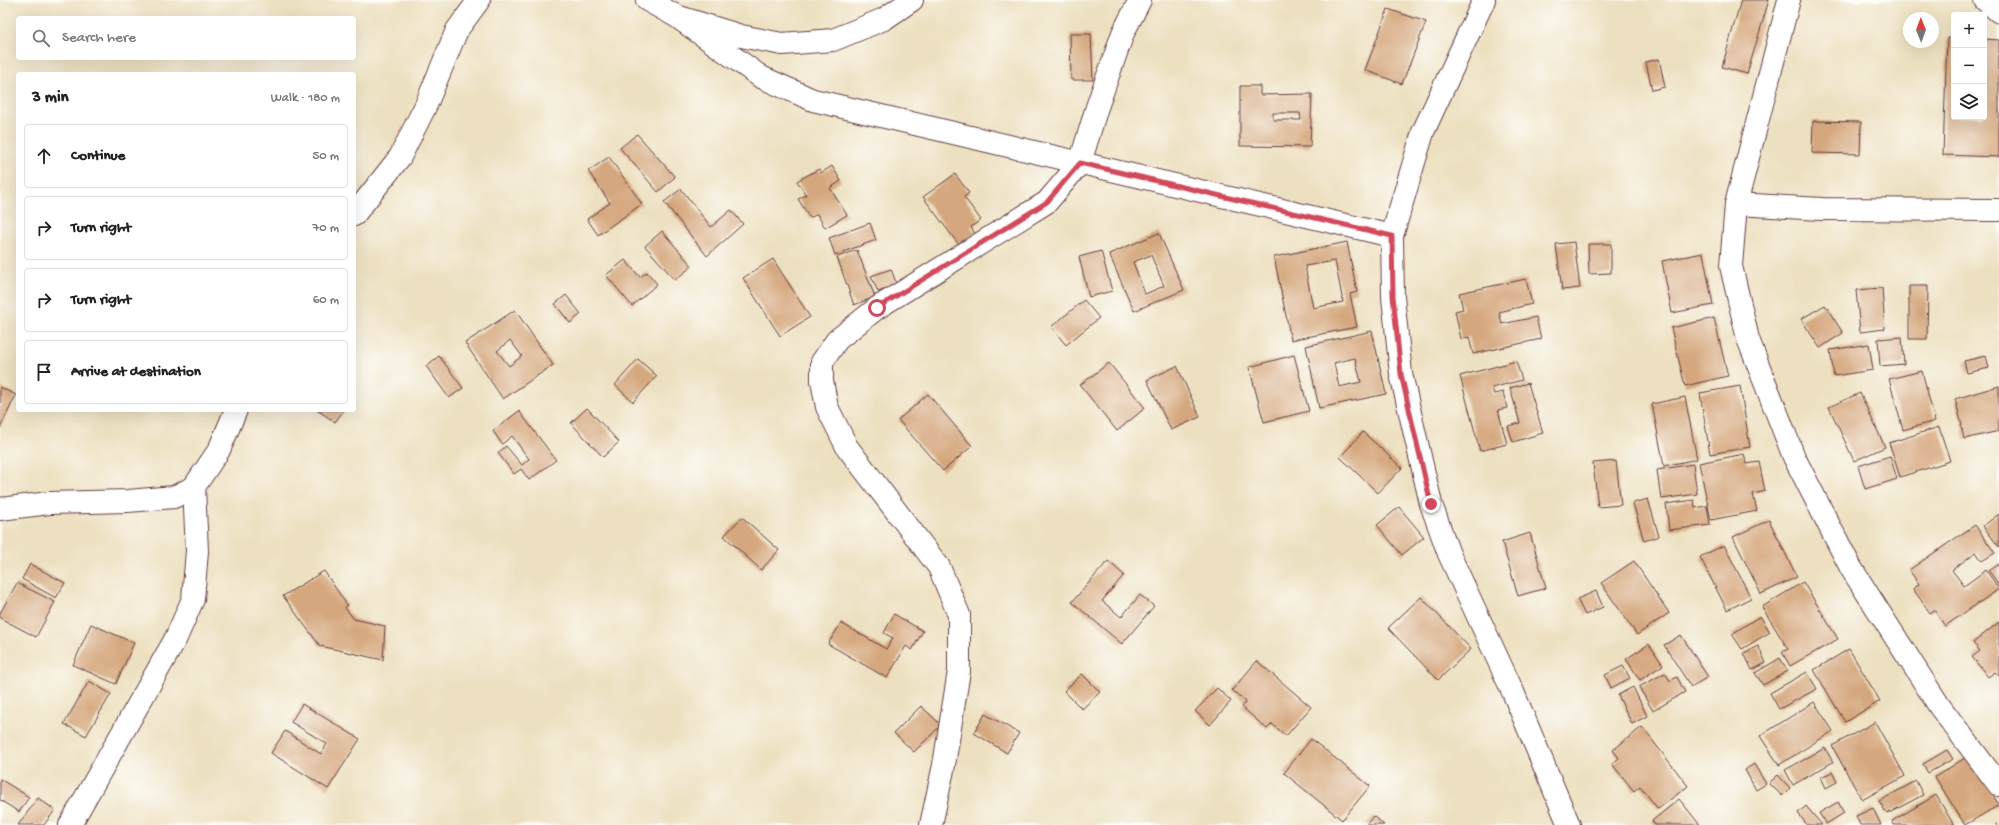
<!DOCTYPE html>
<meta charset="utf-8">
<style>
:root{--surface:#fff;--page:#f6f6f6;--text:#202124;--muted:#757577;--line:#e0e0e0}
body{margin:0;font-family:"Gochi Hand",sans-serif;background:var(--page);color:var(--text)}
.controls{position:absolute;right:12px;top:12px;display:grid;overflow:hidden;border-radius:4px;box-shadow:0 4px 16px #0002}
.controls button{width:36px;height:36px;display:grid;place-items:center;padding:0;border:0;border-bottom:1px solid var(--line);background:var(--surface);color:var(--text);font:20px sans-serif}
.compass{position:absolute;left:1903px;top:12px;width:36px;height:36px;border-radius:50%;background:var(--surface);box-shadow:0 4px 16px #0002;rotate:359deg}
.stop{position:absolute;width:12px;height:12px;margin:-9px;border:3px solid #d1495b;border-radius:50%;background:#fff}
.stop.end{background:#d1495b;border-color:#fff;box-shadow:0 1px 4px #0008}
.list{margin:0;padding:0;list-style:none}
h2{display:flex;justify-content:space-between;align-items:center;height:52px;margin:0;padding:0 16px;font-size:17px}
h2 small{font-size:13px;font-weight:400;color:var(--muted)}
.list li{display:grid;grid-template-columns:26px 1fr auto;gap:12px;align-items:center;box-sizing:border-box;height:64px;margin:0 8px 8px;padding:0 8px;border:1px solid var(--line);border-radius:4px}
.list b{display:block;font-size:15px;white-space:nowrap}
.list em{font-size:13px;font-style:normal;color:var(--muted)}
.icon{flex:none;width:22px;height:22px;fill:none;stroke:currentColor;stroke-width:2;stroke-linecap:round;stroke-linejoin:round}
.map{position:relative;flex:none;width:1999px;height:825px;overflow:hidden}
.search{position:absolute;background:var(--surface);box-shadow:0 4px 16px #0002;left:16px;top:16px;width:340px;height:44px;display:flex;align-items:center;gap:10px;box-sizing:border-box;padding:0 14px;border-radius:4px;color:var(--muted);font-size:15px}
.panel{position:absolute;background:var(--surface);box-shadow:0 4px 16px #0002;left:16px;top:72px;width:340px;height:340px;border-radius:4px}
.map>svg:first-child{display:block}
.building{fill:#d5a77e;fill-rule:evenodd}
.lines{fill:none;stroke-linecap:round;stroke-linejoin:round}
.minor-casing{stroke:#623c41;stroke-width:24}
.path{stroke:#623c41;stroke-width:2.5;stroke-dasharray:1 3;stroke-linecap:butt}
.minor{stroke:#fff;stroke-width:22}
.route{stroke:#d1495b;stroke-width:5}
</style>
<div class="map">
<svg width="1999" height="825" viewBox="0 0 1999 825">
<rect width="100%" height="100%" fill="#fdfcf7"/>
<filter id="ink" filterUnits="userSpaceOnUse"><feTurbulence type="fractalNoise" baseFrequency=".025" numOctaves="2"/><feDisplacementMap in="SourceGraphic" scale="8" xChannelSelector="R" yChannelSelector="G"/><feConvolveMatrix kernelMatrix="1 2 1 2 8 2 1 2 1" color-interpolation-filters="sRGB"/></filter>
<filter id="wash" filterUnits="userSpaceOnUse"><feTurbulence type="fractalNoise" baseFrequency=".012" numOctaves="4" result="noise"/><feDisplacementMap in="SourceGraphic" scale="16" xChannelSelector="R" yChannelSelector="G"/><feGaussianBlur stdDeviation="0.9" result="paint"/><feColorMatrix in="noise" values="0 0 0 0 0 0 0 0 0 0 0 0 0 0 0 0 0 1.4 0 .05"/><feComposite in="paint" operator="in"/></filter>
<g filter="url(#wash)">
<rect width="100%" height="100%" fill="#ede0c0"/>
<g id="blocks">
<path class="building" d="M1741,0H1769L1747,74L1722,67Z
M1388,9L1426,22L1402,84L1365,70Z
M1070,34H1091L1093,80H1071Z
M1947,38H1954V117H1984V39L1999,40V157L1943,155Z
M1659,59L1665,87L1652,90L1646,62Z
M1240,86H1260V95L1312,94L1310,147L1240,146ZM1273,113H1300L1301,120H1273Z
M1813,121L1861,122L1860,154L1812,153Z
M637,134L675,177L658,192L620,148Z
M609,157L642,204L598,235L587,219L610,203L588,171Z
M832,166L841,181L830,188L847,215L825,228L817,214L810,218L798,199L806,195L797,181L819,169L821,173Z
M955,174L969,193L964,197L981,220L971,227L975,234L959,245L923,197Z
M681,189L711,227L731,210L743,224L707,256L664,202Z
M870,223L876,240L835,255L829,238Z
M662,231L692,266L675,280L645,246Z
M1159,233L1184,290L1134,311L1109,254ZM1151,255L1164,286L1145,294L1133,262Z
M1347,242L1357,292L1350,294L1357,327L1291,340L1274,257ZM1335,261L1343,302L1313,308L1305,266Z
M1574,242L1580,288L1562,290L1556,244Z
M1588,244H1611V273L1589,274Z
M857,250L875,297L854,305L837,257Z
M1101,251L1112,291L1089,297L1079,257Z
M1703,253L1713,305L1672,313L1662,261Z
M773,259L810,317L780,336L743,278Z
M625,260L640,277L647,272L657,284L632,306L606,275Z
M891,269L897,285L878,292L871,276Z
M1526,279L1532,304L1499,312L1502,324L1536,317L1541,339L1473,354L1469,337L1461,339L1455,311L1463,309L1459,293Z
M1909,286H1928L1927,339H1909Z
M1882,288L1885,329L1860,332L1856,290Z
M566,295L581,314L570,323L555,304Z
M1084,300L1099,318L1066,345L1051,327Z
M1825,305L1843,333L1820,348L1801,319Z
M515,310L553,365L503,399L465,343ZM510,340L522,356L509,366L497,351Z
M1714,318L1728,376L1685,386L1671,328Z
M1372,331L1386,394L1319,408L1306,346ZM1355,358L1361,382L1339,387L1334,363Z
M1902,337L1904,364L1880,366L1878,339Z
M1869,344L1873,370L1834,376L1830,350Z
M1294,355L1309,411L1264,422L1249,367Z
M439,356L463,388L449,398L426,366Z
M1986,356L1989,368L1967,373L1964,361Z
M638,359L657,376L633,402L615,385Z
M1516,361L1522,380L1492,388L1494,394L1503,392L1507,408L1498,410L1507,444L1480,451L1460,376Z
M1109,363L1145,408L1117,431L1080,385Z
M1177,366L1200,417L1171,430L1147,380Z
M1922,371L1935,421L1903,430L1889,379Z
M1528,383L1543,433L1513,442L1508,426L1520,423L1510,388Z
M1740,386L1750,447L1710,454L1700,393Z
M1999,386V431L1964,439L1961,425H1962L1955,399Z
M0,387L16,395L0,428Z
M1860,393L1885,447L1854,461L1829,407Z
M928,394L972,446L943,471L898,420Z
M1685,397L1697,459L1664,466L1652,404Z
M587,408L619,442L603,457L571,423Z
M317,410H344L335,422Z
M519,411L556,460L529,480L521,469L514,474L498,453L506,446L522,465L529,459L512,436L502,444L493,431Z
M1939,427L1950,461L1900,477L1889,443Z
M1363,432L1402,468L1378,493L1340,457Z
M1744,454L1747,464L1759,462L1765,491L1753,494L1757,511L1711,520L1699,463Z
M1890,456L1897,479L1865,489L1858,466Z
M1616,461L1621,505L1598,507L1593,463Z
M1693,464L1697,494L1661,499L1657,470Z
M1648,499L1659,536L1644,541L1633,503Z
M1694,500L1695,508L1707,506L1710,525L1669,530L1666,504Z
M1399,507L1424,537L1402,555L1377,525Z
M1999,514V547L1983,526Z
M742,517L779,550L761,570L724,536Z
M1769,520L1797,577L1761,594L1733,537Z
M1975,525L1995,553L1982,561L1976,552L1952,570L1964,586L1986,570L1999,589L1945,626L1934,610L1930,613L1913,589L1919,584L1909,570Z
M1530,533L1546,588L1518,596L1502,542Z
M1724,545L1751,598L1727,610L1700,557Z
M1108,561L1124,575L1102,601L1121,617L1140,595L1154,606L1122,644L1072,602Z
M1634,561L1669,613L1637,635L1601,583Z
M30,564L65,583L56,598L22,579Z
M1999,564V585L1989,571Z
M324,571L347,605L345,608L354,619L385,626L383,660L320,646L283,596Z
M1803,582L1838,639L1790,666L1782,652L1788,649L1762,607Z
M17,583L55,602L36,637L0,618V613Z
M1596,591L1603,607L1585,615L1577,599Z
M1421,597L1471,649L1438,680L1388,628Z
M894,614L923,631L912,650L906,646L887,678L828,644L841,623L886,649L893,638L884,633Z
M1760,616L1770,632L1742,649L1732,634Z
M1999,622V676L1995,672L1988,677L1972,657L1980,651L1973,643Z
M91,624L134,643L116,684L73,665Z
M1681,635L1708,677L1691,687L1664,645Z
M1649,644L1663,665L1640,680L1626,659Z
M1758,646L1766,663L1752,670L1744,653Z
M1849,649L1880,701L1845,722L1814,670Z
M1780,658L1788,671L1763,685L1755,673Z
M1257,661L1311,707L1286,736L1272,724L1267,729L1242,707L1246,702L1232,690Z
M1623,666L1630,678L1611,688L1605,675Z
M1807,672L1817,689L1779,709L1770,693Z
M1665,673L1670,681L1677,677L1685,692L1653,711L1639,687Z
M1082,674L1100,692L1082,709L1064,691Z
M89,681L111,694L86,736L64,724Z
M1633,687L1647,716L1632,724L1618,695Z
M1217,688L1231,701L1210,725L1195,711Z
M1814,702L1833,731L1779,765L1760,736Z
M302,704L360,739L328,789L271,753L285,731L321,754L327,744L291,722Z
M921,706L941,725L914,752L894,733Z
M985,714L1019,733L1007,753L974,733Z
M1875,722L1905,776L1862,800L1832,746Z
M1642,727L1688,786L1658,809L1640,786L1634,791L1612,764L1619,758L1613,750Z
M1311,739L1370,786L1342,820L1284,773Z
M1825,748L1833,762L1793,785L1785,770Z
M1947,750L1953,759L1928,773L1923,764Z
M1968,756L1999,805L1965,825L1935,777Z
M1754,764L1766,784L1756,790L1745,770Z
M1832,772L1837,782L1826,788L1821,777Z
M1778,775L1790,788L1782,796L1769,783Z
M0,779L29,797L19,812L0,800Z
M1916,781L1923,795L1887,814L1879,801Z
M1936,795L1954,825H1894L1892,821Z
M38,798L55,810L44,825H18Z
M1679,799L1700,825H1655L1652,821Z
M1838,802L1844,813L1826,824L1819,813Z
M1806,806L1822,825H1807L1798,813Z
M1873,808L1881,825H1860L1856,816Z
M1373,816L1384,825H1366Z"/>
</g>
</g>
<g filter="url(#ink)">
<use href="#blocks" fill-opacity="0" stroke="#623c41" stroke-width="1"/>
<g class="lines">
<defs>
<path id="minor" d="M647,0L676,16L741,36L782,44L833,40L884,19L912,0
M1484,0L1423,132L1392,236L1393,297L1401,374L1431,504L1449,554L1513,692L1569,825
M1789,0L1736,204L1731,266L1748,339L1794,457L1851,568L1940,707L1999,785
M1985,0L1999,12
M676,16L761,77L813,100L1392,236
M1736,204L1822,209L1999,210
M354,215L400,157L426,105L457,30L479,0
M0,509L50,503L128,501L174,497L194,487L219,450L236,410
M70,825L176,638L193,599L197,551L194,487
M931,825L944,765L959,671V615L939,567L847,447L827,407L822,381V362L837,340L877,308L1047,202L1080,163L1097,107L1123,33L1140,0"/>
</defs>
<use href="#minor" class="minor-casing"/>
<path class="path" d="M1996,825L1999,823"/>
<use href="#minor" class="minor"/>
</g>
</g>
<g class="lines" filter="url(#ink)">
<path class="route" d="M877,308L1047,202L1080,163L1392,236L1393,296L1401,374L1431,504"/>
</g>
</svg>
<div class="controls">
<button>+</button>
<button>−</button>
<button><svg class="icon" aria-label="layers" viewBox="0 0 24 24"><path d="M12 4l9 5-9 5-9-5zM3 14l9 5 9-5"/></svg></button>
</div>
<svg class="compass" viewBox="-18 -18 36 36"><path d="M0-13l5 13h-10z" fill="#e53935"/><path d="M0 13l5-13h-10z" fill="#757577"/></svg>
<div class="stop" style="left:877px;top:308px"></div>
<div class="stop end" style="left:1431px;top:504px"></div>
<div class="search"><svg class="icon" aria-label="search" viewBox="0 0 24 24"><circle cx="10" cy="10" r="6"/><path d="M15 15l6 6"/></svg>Search here</div>
<section class="panel">
<h2>3 min<small>Walk · 180 m</small></h2>
<ul class="list">
<li><svg class="icon" aria-label="ahead" viewBox="0 0 24 24"><path d="M12 20V5M6 11l6-6 6 6"/></svg><div><b>Continue</b></div><em>50 m</em></li>
<li><svg class="icon" aria-label="right" viewBox="0 0 24 24"><path d="M7 20v-9h11M14 6l5 5-5 5"/></svg><div><b>Turn right</b></div><em>70 m</em></li>
<li><svg class="icon" aria-label="right" viewBox="0 0 24 24"><path d="M7 20v-9h11M14 6l5 5-5 5"/></svg><div><b>Turn right</b></div><em>60 m</em></li>
<li><svg class="icon" aria-label="arrive" viewBox="0 0 24 24"><path d="M6 21V4h12l-3 4 3 4H6"/></svg><div><b>Arrive at destination</b></div></li>
</ul>
</section>
</div>
